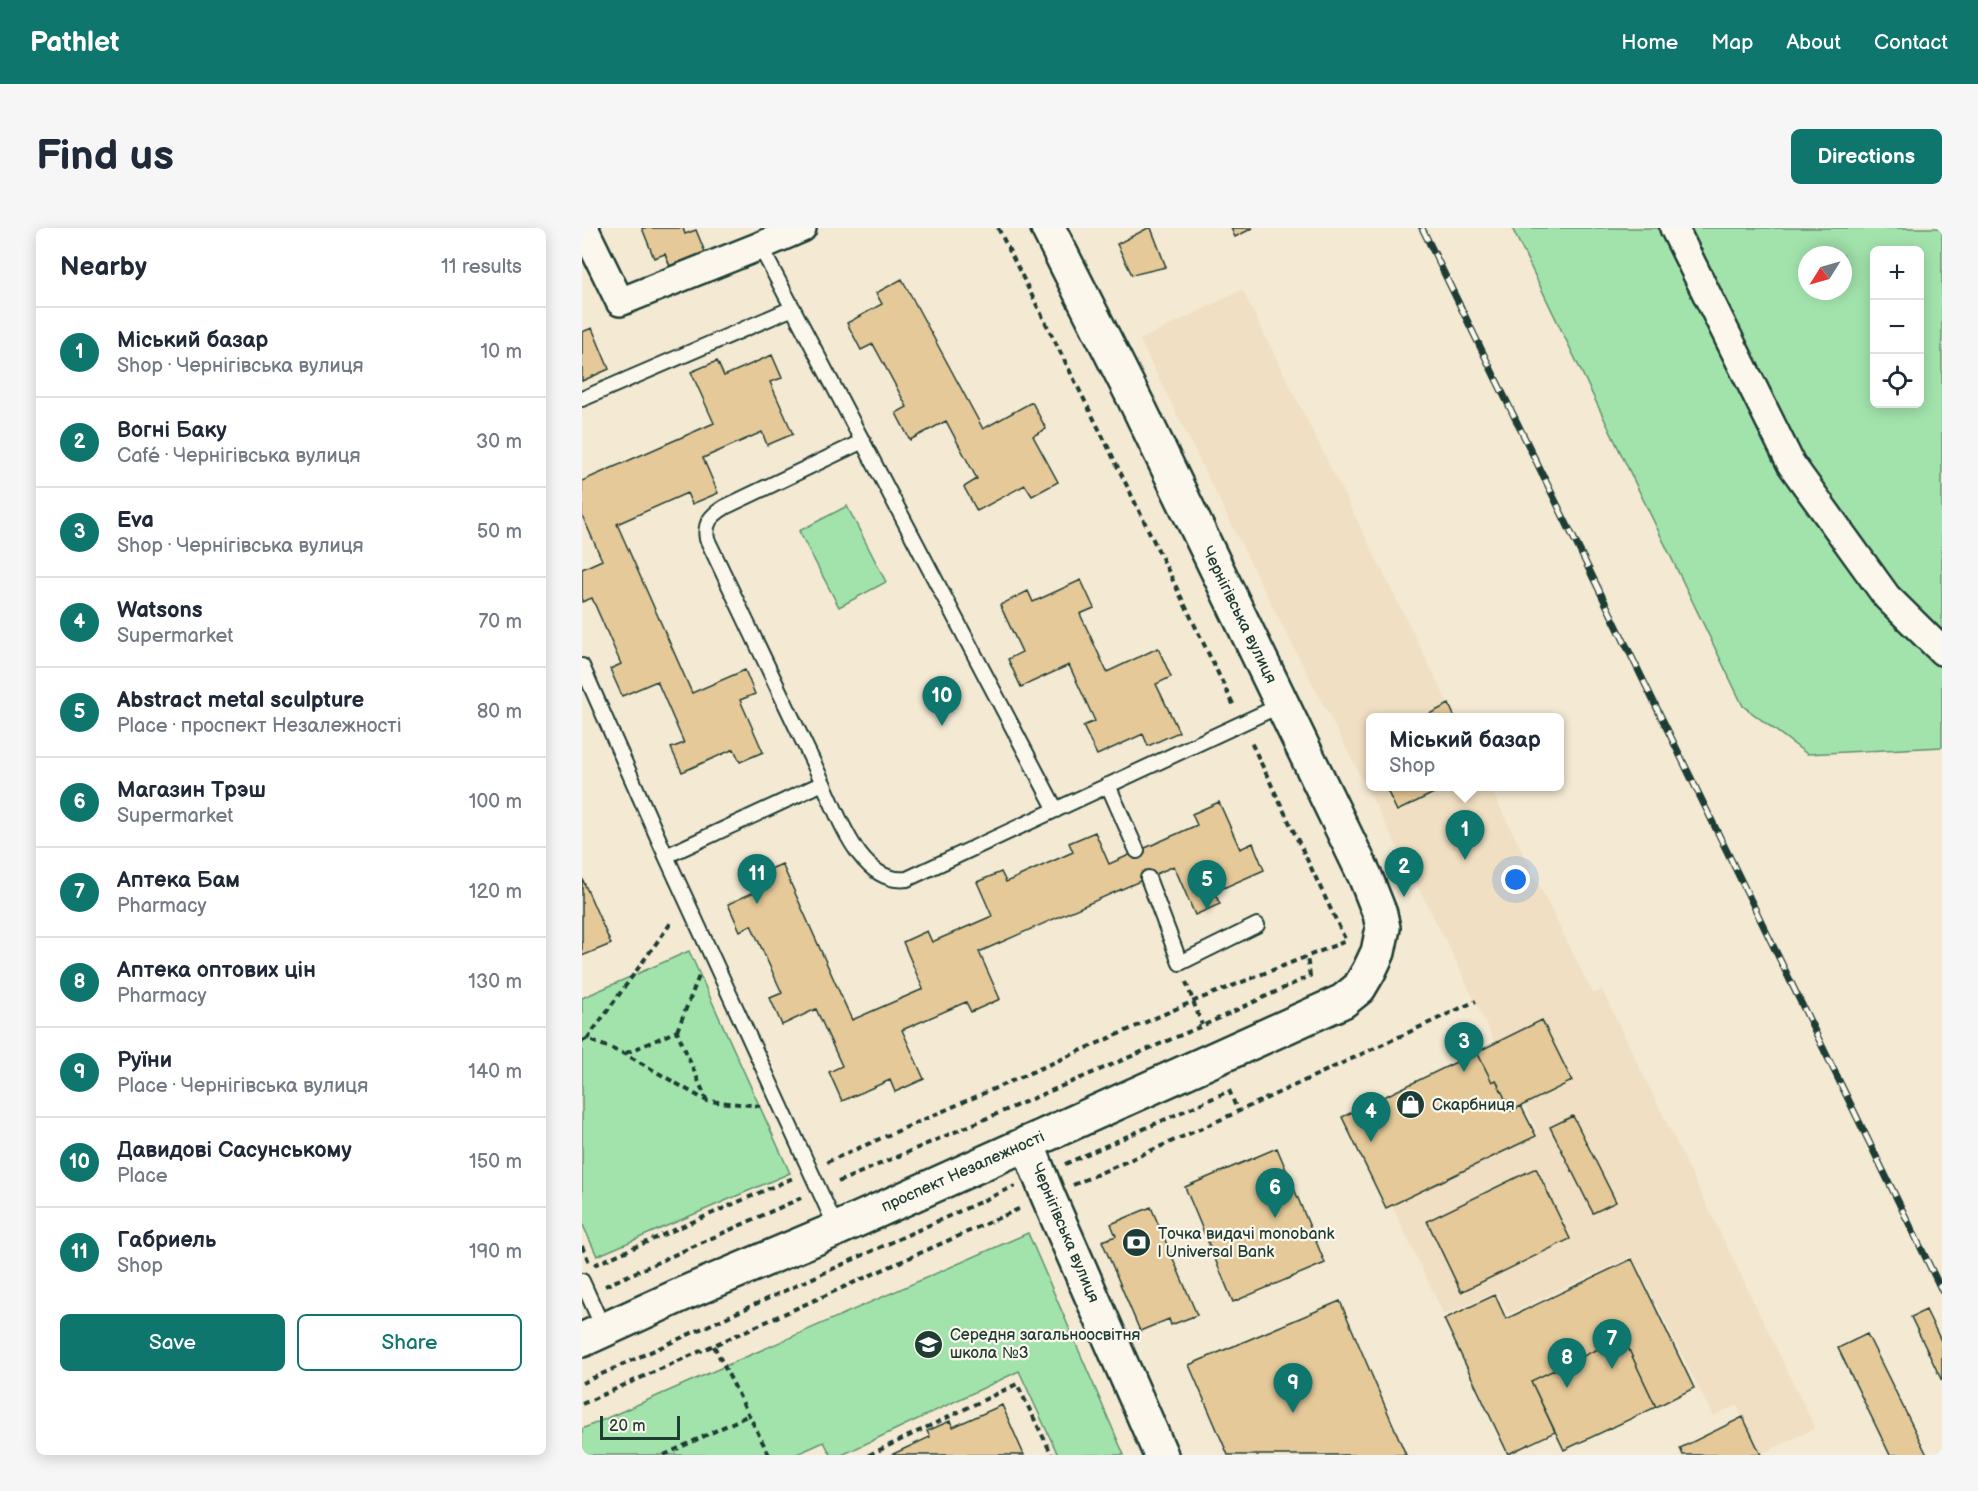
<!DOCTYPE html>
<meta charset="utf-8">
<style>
:root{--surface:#fff;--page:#f6f6f7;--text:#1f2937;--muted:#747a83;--line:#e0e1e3;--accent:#0f766e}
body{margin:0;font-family:"Balsamiq Sans",sans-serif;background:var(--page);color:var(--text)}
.controls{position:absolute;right:18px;top:18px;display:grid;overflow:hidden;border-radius:9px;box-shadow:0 3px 15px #0003}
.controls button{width:54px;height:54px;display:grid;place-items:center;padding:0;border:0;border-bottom:2px solid var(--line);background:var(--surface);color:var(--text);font:30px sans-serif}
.compass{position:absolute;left:1216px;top:18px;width:54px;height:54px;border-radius:50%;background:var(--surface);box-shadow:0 3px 15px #0003;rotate:233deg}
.scale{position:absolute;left:18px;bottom:15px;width:80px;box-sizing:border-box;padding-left:6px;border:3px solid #1f3d34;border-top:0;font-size:16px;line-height:21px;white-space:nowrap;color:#1f3d34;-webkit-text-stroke:4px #fbf7ec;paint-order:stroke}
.you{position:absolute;left:934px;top:652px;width:21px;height:21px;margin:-15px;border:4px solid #fff;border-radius:50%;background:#1a73e8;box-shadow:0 0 0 9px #1a73e833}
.badge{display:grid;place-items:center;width:39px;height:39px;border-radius:50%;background:var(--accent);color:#fff;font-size:20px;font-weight:700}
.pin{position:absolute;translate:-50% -50px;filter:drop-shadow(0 2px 3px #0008)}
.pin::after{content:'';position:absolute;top:32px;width:21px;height:18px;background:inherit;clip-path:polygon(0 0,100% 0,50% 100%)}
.popup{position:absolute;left:784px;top:485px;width:198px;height:78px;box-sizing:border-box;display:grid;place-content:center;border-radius:9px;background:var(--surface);filter:drop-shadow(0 2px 4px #0005);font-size:20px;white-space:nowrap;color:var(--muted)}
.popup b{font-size:22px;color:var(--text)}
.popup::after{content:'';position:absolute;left:50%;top:100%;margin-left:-12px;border:12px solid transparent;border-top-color:var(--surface)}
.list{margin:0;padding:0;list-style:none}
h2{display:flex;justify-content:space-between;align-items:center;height:78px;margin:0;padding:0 24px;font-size:26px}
h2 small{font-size:20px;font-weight:400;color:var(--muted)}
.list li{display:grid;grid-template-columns:39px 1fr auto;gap:18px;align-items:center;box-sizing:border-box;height:90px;padding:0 24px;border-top:2px solid var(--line)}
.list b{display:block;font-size:22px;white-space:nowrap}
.list p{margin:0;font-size:20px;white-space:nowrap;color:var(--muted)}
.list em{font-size:20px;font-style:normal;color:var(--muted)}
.actions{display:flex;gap:12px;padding:18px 24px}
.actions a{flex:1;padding:14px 0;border:2px solid var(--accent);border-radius:9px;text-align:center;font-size:21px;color:var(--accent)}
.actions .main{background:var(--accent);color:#fff}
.icon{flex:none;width:33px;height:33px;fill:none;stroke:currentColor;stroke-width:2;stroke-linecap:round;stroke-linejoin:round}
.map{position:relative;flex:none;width:1360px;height:1227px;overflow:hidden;border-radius:9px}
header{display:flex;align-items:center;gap:36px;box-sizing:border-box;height:84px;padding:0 30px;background:var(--accent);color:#fff}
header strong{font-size:28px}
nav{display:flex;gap:33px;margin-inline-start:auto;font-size:21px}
.intro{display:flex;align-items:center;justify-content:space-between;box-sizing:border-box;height:144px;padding:0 36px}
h1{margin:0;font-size:42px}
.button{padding:15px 27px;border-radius:9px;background:var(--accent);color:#fff;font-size:21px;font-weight:700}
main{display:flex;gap:36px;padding:0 36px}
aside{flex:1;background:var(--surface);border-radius:9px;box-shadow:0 3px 15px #0003}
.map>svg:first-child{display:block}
.built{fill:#f0dfc2}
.green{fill:#a2e3ac;stroke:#609070;stroke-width:1.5;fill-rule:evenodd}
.building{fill:#e5c999;stroke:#1f3d34;stroke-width:1.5}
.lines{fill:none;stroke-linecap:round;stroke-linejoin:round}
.lane-casing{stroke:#1f3d34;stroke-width:18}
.street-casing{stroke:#1f3d34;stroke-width:32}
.secondary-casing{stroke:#1f3d34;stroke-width:38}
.path{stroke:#1f3d34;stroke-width:4;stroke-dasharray:6 4.5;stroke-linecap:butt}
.lane{stroke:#fbf7ec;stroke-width:14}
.street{stroke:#fbf7ec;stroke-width:27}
.secondary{stroke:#fbf7ec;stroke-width:33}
.rail-casing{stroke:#1f3d34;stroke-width:7}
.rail{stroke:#fbf7ec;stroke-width:4.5;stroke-dasharray:14;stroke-linecap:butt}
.labels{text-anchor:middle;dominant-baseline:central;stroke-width:4.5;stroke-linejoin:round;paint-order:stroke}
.street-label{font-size:16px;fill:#1f3d34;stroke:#fbf7ec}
.poi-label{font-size:16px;fill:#1f3d34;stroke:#fbf7ec;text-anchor:start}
</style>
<header>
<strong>Pathlet</strong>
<nav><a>Home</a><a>Map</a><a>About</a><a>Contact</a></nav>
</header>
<div class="intro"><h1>Find us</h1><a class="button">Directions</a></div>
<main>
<aside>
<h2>Nearby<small>11 results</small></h2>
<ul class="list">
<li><span class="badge">1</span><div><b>Міський базар</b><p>Shop · Чернігівська вулиця</p></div><em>10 m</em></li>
<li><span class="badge">2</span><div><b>Вогні Баку</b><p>Café · Чернігівська вулиця</p></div><em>30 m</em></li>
<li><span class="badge">3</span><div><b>Eva</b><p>Shop · Чернігівська вулиця</p></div><em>50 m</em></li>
<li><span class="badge">4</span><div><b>Watsons</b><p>Supermarket</p></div><em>70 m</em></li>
<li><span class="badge">5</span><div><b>Abstract metal sculpture</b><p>Place · проспект Незалежності</p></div><em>80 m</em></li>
<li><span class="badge">6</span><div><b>Магазин Трэш</b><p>Supermarket</p></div><em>100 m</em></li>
<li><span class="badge">7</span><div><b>Аптека Бам</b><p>Pharmacy</p></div><em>120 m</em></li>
<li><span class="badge">8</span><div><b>Аптека оптових цін</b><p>Pharmacy</p></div><em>130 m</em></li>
<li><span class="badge">9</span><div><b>Руїни</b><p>Place · Чернігівська вулиця</p></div><em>140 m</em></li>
<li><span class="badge">10</span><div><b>Давидові Сасунському</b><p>Place</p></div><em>150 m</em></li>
<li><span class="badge">11</span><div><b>Габриель</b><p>Shop</p></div><em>190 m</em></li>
</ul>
<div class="actions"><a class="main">Save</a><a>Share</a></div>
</aside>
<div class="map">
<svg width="1360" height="1227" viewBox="0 0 1360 1227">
<rect width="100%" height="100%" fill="#f4e9d3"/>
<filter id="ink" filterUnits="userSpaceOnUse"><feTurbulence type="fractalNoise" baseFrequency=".0167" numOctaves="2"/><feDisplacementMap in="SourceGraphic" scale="12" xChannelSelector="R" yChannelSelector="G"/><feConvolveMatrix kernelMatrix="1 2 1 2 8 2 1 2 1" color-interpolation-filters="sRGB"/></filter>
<g filter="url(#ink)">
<path class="built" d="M660,62L873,489L788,490V558L908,559L1011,766L1020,762L1233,1200L1179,1226L1155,1177L1131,1188L1050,1028L926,1086L915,1064L862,1087L810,978L956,904L864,713L677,352L558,112Z"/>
<path class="green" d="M930,0H1360V519L1225,526L1161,478ZM1292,22H1338V176H1292ZM1225,27H1261V63H1225Z
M265,278L304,354L257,379L217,303Z
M107,723L208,945L15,1028L0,995V770Z
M446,1005L542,1227H476L437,1143L260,1227H249L242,1214L213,1227H0V1201Z"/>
<path class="building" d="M60,0H101L103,6L114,2L123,24L88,38L83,26L72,30Z
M566,0H569L584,39L550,47L535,16Z
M649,0H671L653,9Z
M320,51L401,201L450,174L464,201L451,208L476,254L450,268L443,257L395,283L382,259L395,251L364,193L328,212L314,185L325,179L291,116L279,122L265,95L300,76L294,65Z
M10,100L27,141L0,153V104Z
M190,127L200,150L188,154L211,206L185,217L180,204L121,230L136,265L110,276L105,265L35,296L110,465L163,442L173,466L158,472L181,524L158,534L152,521L100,544L89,520L102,515L75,453L40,468L28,441L39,436L10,370L0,374V341L20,332L0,287V253L132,195L109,144L135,133L142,148Z
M499,352L512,380L498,386L525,444L576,420L589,449L574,456L597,504L566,518L561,506L515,527L501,498L513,493L487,437L439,459L426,431L440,424L418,377L446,363L451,374Z
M867,476L873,490H839Z
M803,558H866L815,583Z
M637,574L658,621L671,615L682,642L632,664L638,676L613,687L592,638L397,724L418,771L389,784L384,774L320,802L342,851L313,864L308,852L260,873L247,844L260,838L234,781L200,797L188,770L200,765L169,697L158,703L146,676L181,660L175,647L200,636L270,792L341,761L321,714L345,703L350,714L410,688L395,654L419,644L424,654L491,624L487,615L513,604L527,636L615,597L610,586Z
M0,650L29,716L0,728Z
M960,792L990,853L929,883L914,852L910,854L895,824Z
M895,824L910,854L914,852L929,883L939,878L954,908L804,980L760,889Z
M991,888L1034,974L1011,985L968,899Z
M695,920L743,1035L651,1074L603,959Z
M954,940L988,1011L879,1064L845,993Z
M569,979L615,1087L589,1097L587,1091L558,1103L520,1013L534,1008L529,996Z
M1050,1031L1112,1160L1074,1179L1041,1109L949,1153L973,1204L926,1226L862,1091L913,1067L924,1091Z
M758,1073L824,1227H646L607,1137Z
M1344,1082L1360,1115V1153L1329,1089Z
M1285,1106L1345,1227H1308L1256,1120Z
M1041,1109L1074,1179L982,1222L949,1153Z
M420,1177L442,1227H309L348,1209L345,1203L368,1193L371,1199Z
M1161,1189L1179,1227H1101L1098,1220Z"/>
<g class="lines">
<defs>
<path id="lane" d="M178,18L474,582
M0,171L211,80
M0,438L84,628
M241,555L125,311C122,294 130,287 143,279L281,213
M526,557L555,623
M566,650L598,735L675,697
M255,1001L84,628L241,555C257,589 279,657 325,651L701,476
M0,1053L22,1102"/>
<path id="street" d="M2,0L38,74L178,18L220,0
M1092,0L1209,236L1305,369L1360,423"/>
<path id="secondary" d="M445,915L466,968L579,1227
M0,1112L101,1066L255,1001L761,773L777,760L787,743L796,724L801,700L798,686L783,648L558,182L466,0"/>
</defs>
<use href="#lane" class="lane-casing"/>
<use href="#street" class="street-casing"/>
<use href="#secondary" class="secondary-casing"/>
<path class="path" d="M416,0L527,221L652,478
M604,754L620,797
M95,803L117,748
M5,811L91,692
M0,813L5,811L43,826L125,873L178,878
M44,825L95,803L125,873
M647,862L656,884
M245,934L612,773L764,713L668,512
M483,936L647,863
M256,954L620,798L728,748L725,729
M491,957L627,897L894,773
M0,1018L7,1034
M12,1037L211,950
M23,1058L219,970
M132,1118L187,1227
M0,1155L433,958
M0,1176L439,980
M82,1227L167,1187
M287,1227L435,1156L470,1227"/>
<use href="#lane" class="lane"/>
<use href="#street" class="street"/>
<use href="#secondary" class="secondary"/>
<defs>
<path id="rail" d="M840,0L1360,1063"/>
</defs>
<use href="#rail" class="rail-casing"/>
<use href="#rail" class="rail"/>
</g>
</g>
<defs>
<symbol id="shop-disc" viewBox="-11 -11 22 22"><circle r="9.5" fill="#1f3d34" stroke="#fbf7ec"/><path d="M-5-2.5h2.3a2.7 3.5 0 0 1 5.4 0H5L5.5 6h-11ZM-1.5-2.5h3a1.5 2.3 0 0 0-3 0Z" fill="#fff"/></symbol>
<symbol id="bank-disc" viewBox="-11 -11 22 22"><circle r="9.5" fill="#1f3d34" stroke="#fbf7ec"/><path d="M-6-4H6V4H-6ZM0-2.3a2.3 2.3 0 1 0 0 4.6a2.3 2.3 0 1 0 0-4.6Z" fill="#fff"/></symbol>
<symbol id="school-disc" viewBox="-11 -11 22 22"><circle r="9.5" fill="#1f3d34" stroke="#fbf7ec"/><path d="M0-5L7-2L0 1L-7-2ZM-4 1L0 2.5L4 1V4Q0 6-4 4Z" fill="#fff"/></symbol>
</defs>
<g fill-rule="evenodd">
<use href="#shop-disc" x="812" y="860" width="33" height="33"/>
<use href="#bank-disc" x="538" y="998" width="33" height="33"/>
<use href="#school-disc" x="330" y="1100" width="33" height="33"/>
</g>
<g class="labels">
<g class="street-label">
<text transform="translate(657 387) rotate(64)">Чернігівська вулиця</text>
<text transform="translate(381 944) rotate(-24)">проспект Незалежності</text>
<text transform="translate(483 1005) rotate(67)">Чернігівська вулиця</text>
</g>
<g class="poi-label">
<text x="850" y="877">Скарбниця</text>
<text x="576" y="1006">Точка видачі monobank<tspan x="576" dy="18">| Universal Bank</tspan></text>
<text x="368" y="1107">Середня загальноосвітня<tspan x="368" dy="18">школа №3</tspan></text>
</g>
</g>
</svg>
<div class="controls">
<button>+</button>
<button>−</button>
<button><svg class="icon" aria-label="locate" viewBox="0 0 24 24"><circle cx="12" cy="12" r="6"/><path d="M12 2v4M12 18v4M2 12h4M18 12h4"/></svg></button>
</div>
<svg class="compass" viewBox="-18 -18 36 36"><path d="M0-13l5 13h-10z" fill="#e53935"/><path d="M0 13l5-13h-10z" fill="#747a83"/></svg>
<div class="scale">20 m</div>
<div class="you"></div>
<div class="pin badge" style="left:883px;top:632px">1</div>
<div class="popup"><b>Міський базар</b>Shop</div>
<div class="pin badge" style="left:822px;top:669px">2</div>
<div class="pin badge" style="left:882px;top:844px">3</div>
<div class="pin badge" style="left:789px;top:914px">4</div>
<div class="pin badge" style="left:625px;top:682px">5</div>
<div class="pin badge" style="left:693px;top:990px">6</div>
<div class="pin badge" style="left:1030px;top:1141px">7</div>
<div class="pin badge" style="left:985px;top:1160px">8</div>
<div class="pin badge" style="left:711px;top:1185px">9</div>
<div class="pin badge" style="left:360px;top:498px">10</div>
<div class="pin badge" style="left:175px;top:676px">11</div>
</div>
</main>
